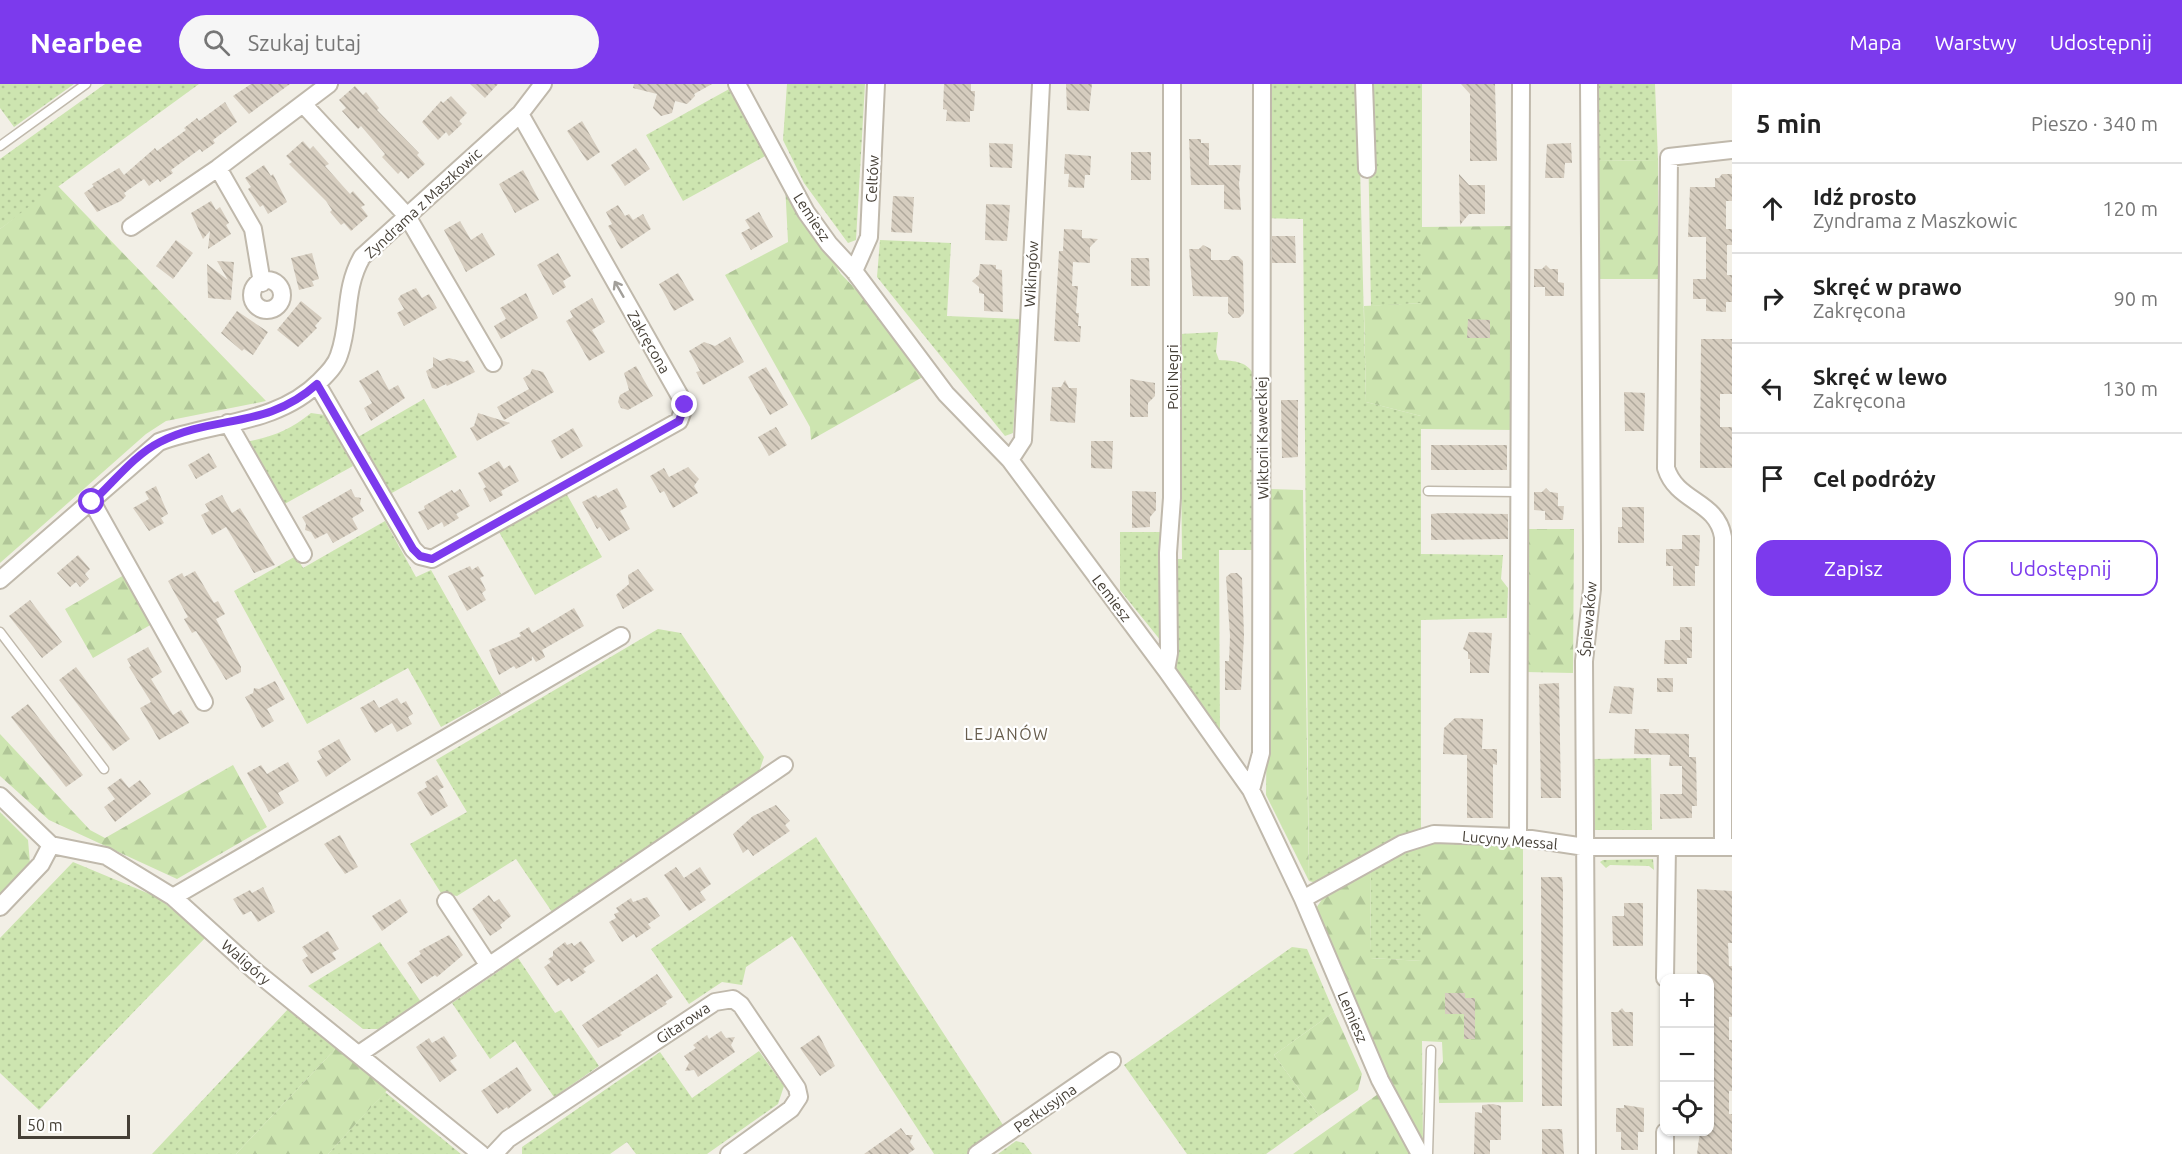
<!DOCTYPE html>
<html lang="pl">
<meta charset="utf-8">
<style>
:root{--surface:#fff;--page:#f6f6f6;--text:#222;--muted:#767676;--line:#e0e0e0;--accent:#7c3aed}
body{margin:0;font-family:Ubuntu,sans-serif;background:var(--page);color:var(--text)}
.controls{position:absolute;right:18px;bottom:18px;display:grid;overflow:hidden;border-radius:12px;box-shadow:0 2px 4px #0004}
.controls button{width:54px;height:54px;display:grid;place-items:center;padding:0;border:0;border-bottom:2px solid var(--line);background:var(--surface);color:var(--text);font:30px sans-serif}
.scale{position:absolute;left:18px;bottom:15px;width:112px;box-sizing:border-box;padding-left:6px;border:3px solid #453f36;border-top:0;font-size:16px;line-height:21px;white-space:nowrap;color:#453f36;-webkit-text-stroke:4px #fff;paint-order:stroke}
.stop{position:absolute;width:18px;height:18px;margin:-14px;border:4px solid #7c3aed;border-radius:50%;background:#fff}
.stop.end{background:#7c3aed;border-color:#fff;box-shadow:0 2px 6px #0008}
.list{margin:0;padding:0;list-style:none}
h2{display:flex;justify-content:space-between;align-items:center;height:78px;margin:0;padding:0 24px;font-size:26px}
h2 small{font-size:20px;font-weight:400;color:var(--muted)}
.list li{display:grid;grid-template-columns:39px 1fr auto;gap:18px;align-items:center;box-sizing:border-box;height:90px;padding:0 24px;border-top:2px solid var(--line)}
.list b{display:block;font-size:22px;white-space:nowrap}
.list p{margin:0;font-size:20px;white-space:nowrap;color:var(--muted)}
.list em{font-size:20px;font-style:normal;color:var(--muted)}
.actions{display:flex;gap:12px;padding:18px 24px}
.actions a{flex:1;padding:14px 0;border:2px solid var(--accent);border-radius:18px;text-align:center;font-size:21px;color:var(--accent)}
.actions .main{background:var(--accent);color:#fff}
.icon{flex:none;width:33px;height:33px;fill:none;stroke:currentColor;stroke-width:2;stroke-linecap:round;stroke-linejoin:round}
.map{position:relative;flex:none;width:1732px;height:1070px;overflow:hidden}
header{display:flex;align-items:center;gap:36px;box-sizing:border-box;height:84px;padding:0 30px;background:var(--accent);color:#fff}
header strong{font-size:28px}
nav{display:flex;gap:33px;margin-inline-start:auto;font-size:21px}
.search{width:420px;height:54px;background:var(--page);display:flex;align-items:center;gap:15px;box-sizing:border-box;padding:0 21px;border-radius:33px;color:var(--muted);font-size:22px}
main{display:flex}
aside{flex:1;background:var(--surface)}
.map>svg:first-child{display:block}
.green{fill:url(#green-dots)}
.forest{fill:url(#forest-firs)}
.building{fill:url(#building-back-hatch)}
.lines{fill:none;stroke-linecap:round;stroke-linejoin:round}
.service-casing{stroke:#c0b9ac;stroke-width:11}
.minor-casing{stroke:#c0b9ac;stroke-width:20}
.service{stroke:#fff;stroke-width:8}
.minor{stroke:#fff;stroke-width:16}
.oneway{stroke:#a29f9a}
.route{stroke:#7c3aed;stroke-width:8}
.labels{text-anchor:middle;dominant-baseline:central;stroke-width:4.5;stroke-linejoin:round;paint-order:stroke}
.street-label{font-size:15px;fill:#453f36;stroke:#fff}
.neighbourhood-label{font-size:16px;letter-spacing:1.5px;fill:#675d4d;stroke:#fff}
</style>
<header>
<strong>Nearbee</strong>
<div class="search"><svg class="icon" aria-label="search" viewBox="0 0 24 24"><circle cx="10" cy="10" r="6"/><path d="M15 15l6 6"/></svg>Szukaj tutaj</div>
<nav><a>Mapa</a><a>Warstwy</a><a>Udostępnij</a></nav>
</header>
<main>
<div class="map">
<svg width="1732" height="1070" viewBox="0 0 1732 1070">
<defs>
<pattern id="green-dots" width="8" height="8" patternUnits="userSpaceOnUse" patternTransform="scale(1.5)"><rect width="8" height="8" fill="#cde5b0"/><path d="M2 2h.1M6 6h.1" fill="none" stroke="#b1c698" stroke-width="1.8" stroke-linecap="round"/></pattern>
<pattern id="forest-firs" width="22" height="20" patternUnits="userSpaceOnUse" patternTransform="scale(1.5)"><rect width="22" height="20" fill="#cde5b0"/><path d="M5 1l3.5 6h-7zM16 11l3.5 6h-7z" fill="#b1c698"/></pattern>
<pattern id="building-back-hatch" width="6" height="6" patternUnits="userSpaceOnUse" patternTransform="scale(1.5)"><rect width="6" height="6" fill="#d6cdbf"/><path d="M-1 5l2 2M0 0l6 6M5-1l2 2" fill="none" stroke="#afa89c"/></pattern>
</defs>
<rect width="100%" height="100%" fill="#f2efe6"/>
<path class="green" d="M0,0H74L14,43L0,24Z
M105,0H199L0,145V75Z
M787,0H865L856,156L848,159L804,99L783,56Z
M1266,0H1358L1366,318L1421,332V470L1503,471L1501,495L1508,504L1507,534L1421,536V746L1320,800L1309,797L1303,135L1264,134Z
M1367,0H1422V219L1371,222Z
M1594,0H1655L1658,76L1595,77Z
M731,4L769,70L683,117L646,51Z
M880,156L951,159L947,232L1020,235L1013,349L1005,352L877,193Z
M1218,248L1216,268L1219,276C1235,277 1248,277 1255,293L1257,466H1219L1220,656L1173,587L1172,479L1177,475H1182L1180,250Z
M424,315L457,373L390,410L358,353Z
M311,329L325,331L353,382L281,422L245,358C272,353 290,346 311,329Z
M566,409L602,473L535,511L499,448Z
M385,437L416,493L431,486L501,610L441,643L408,584L307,640L234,507L296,472L303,484Z
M1120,448H1166L1161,557L1120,506Z
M658,545L681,549L764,673L759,688L552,828L516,775L457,812L441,809L410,760L467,728L436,676Z
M1651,674L1652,746H1594L1593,675Z
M816,753L1005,1044L968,1070H934L792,852L746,883L742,901L722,898L689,920L651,865Z
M1422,760V877L1370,874L1371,785Z
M1653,775L1654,786L1649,782L1610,781L1606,784L1600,778L1603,776Z
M73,778L157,813L206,853L39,1026L0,989V854Z
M380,858L421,918L380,945H363L308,902Z
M1292,863L1307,865L1334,928L1274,971L1319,1032L1266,1070H1187L1124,981Z
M518,874L555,929L561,926L599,982L554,1013L515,957L490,975L452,919Z
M290,923L339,961L236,1070H152Z
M759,967L784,1002L778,1020L707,1070H636L627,1058L610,1070H522V1063L660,968L692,1014Z
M385,1008L461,1070H328Z
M1016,1057L1024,1059L1032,1070H998Z"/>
<path class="forest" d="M1658,76V195H1595V77Z
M785,99L841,190L872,222L928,290L811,356L810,343L725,191L788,158Z
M57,101L266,317L166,337L146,350L0,479V145Z
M1515,142L1514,346L1421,345V332L1366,318L1364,222L1422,219V143Z
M1269,405L1303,406L1309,797L1266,711Z
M1526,445H1574L1573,589L1525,588Z
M124,491L152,540L93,574L65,525Z
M0,650L90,746L105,754L233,681L267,743L177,795L49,736L0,692Z
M0,728L28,756L31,791L0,822Z
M1437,756L1523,759V1018L1439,1019L1438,985L1443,978L1442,958L1422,957L1423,1062L1369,954L1314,827L1323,814L1371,785L1370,874L1422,877V760Z
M1334,928L1362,990L1358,1006L1319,1032L1274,971Z
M339,961L390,1003L328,1070H236Z
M1381,1008L1411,1070H1293Z"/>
<path class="building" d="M251,0H290L249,30L233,12Z
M470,0H498L485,14Z
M634,0H712L694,10L695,12L687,20L675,17L672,29L661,32L653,24L657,10L633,4Z
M944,0H971V7H975L974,27H970V38L946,37L947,26L943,25Z
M1066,0H1092L1089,27L1067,26Z
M1461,0H1495L1497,77H1470V10Z
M355,2L363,11L366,8L379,24L377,26L419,69L417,71L425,80L408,95L401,87L398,90L382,73L385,70L361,42L358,45L342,27L346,24L339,16Z
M451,12L467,29L459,37L462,40L449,52L446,48L438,56L422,38L441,17L443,19Z
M225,18L237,38L213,56L215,59L202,68L200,65L171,86L173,89L160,98L158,95L149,102L144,95L124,109L126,112L121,117L97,128L84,109L94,102L92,100L119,84L124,91L155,64L157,67L186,46L184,44L197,34L199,37Z
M582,37L600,68L587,77L567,47Z
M1189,55H1201V59H1209V81H1241L1239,99L1241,126L1224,125V101H1191Z
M303,57L310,65L313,62L329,80L325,82L350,110L353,107L365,121L361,123L368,132L351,147L344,139L341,141L330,128L332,126L326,117L289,80L292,78L286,72Z
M989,59L1013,60L1012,84L990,83Z
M1571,59L1572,79H1565L1564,94H1545L1547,60Z
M636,64L650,85L625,102L611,81Z
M1131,68H1151V96H1131Z
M1065,70L1091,72L1090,91H1085L1084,104L1068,103L1069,90H1064Z
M264,81L271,92L273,90L287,118L268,130L263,121L260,123L248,105L251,103L245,94Z
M523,86L539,116L515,129L499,100Z
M1459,90L1469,101H1485V130H1469L1460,141Z
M1722,90H1732V117H1726V145H1732V161H1727V191H1732V218H1726V228L1706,227V215H1693V195H1706V153H1688L1690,103H1715V94H1719Z
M893,112L914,113L912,149L891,148Z
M211,117L216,126L220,123L229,139L226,141L231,150L208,165L210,147L203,155L191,129Z
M986,120L1010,121L1007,157L985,156Z
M618,121L625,132L629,130L633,136L643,130L651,145L621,165L608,142L612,140L606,128Z
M759,128L773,153L751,166L741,149L750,144L745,136Z
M460,137L471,156L482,149L495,171L466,188L444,146Z
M1064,145L1082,146V154L1098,155L1090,163V179L1073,178L1072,202H1078L1076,229H1079L1078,242H1081L1080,258L1054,257L1059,167H1063Z
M1272,152H1295L1296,179H1272Z
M176,156L193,169L173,195L156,182Z
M1203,161L1211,165V176H1229L1232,172H1238L1243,177L1244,229L1239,234H1233L1228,229V213L1193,212L1189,165H1199Z
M312,169L319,195L312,197L314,202L299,206L291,174Z
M558,169L571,192L563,197L566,203L553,211L537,181Z
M1131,174H1149L1150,202H1131Z
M217,177L234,178L231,216L208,214L207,180L228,196Z
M980,180L996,181V185L1002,186L1003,228L984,227V210L979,209V203L972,197L979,191Z
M1546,181L1550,185H1558V198L1564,199V212H1545V203H1534V185H1542Z
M678,189L694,216L674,227L659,200Z
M416,204L422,214L429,210L437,224L404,242L397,229L404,225L398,215L401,211Z
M526,209L538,234L501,255L494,242L506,235L500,224Z
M592,214L605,238L592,246L605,268L589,277L566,237L573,233L570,227Z
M301,217L322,234L315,242L317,244L298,263L277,246Z
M237,227L268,248L253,271L244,265L242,267L221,249Z
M1468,235L1490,236V254H1467Z
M730,253L744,278L703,301L696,288L700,287L689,267L704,258L715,262Z
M1701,255H1732V310H1720V343H1732V384H1700Z
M433,273L440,277L449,274L464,278L468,276L475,288L447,302L446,300L436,305L432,304L426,287L433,283Z
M636,282L653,312L628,326L621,324L618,318L620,311L629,306L624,289Z
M766,283L788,321L770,331L748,293Z
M532,285L543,288L554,308L504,336L497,323L529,305L523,294L530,290Z
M378,286L389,306L398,301L405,314L371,337L364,324L372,319L359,297Z
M1130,295L1155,299V312L1148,319V333H1130Z
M1065,296L1069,304H1077L1075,339L1050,337L1052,303H1061Z
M1624,308L1645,309L1644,347H1625Z
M1281,316H1298V373L1282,374Z
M478,329L510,339L477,357L470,344L474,342Z
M776,343L787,361L769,372L758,353Z
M573,344L583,362L561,375L551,357Z
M1091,357H1113L1112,385L1091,384Z
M1431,361H1507V386H1431Z
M209,369L217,383L196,395L188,381Z
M499,377L504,385L510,381L519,397L501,407L503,411L490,418L483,405L486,403L478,389Z
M688,383L699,395L694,402L698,409L673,424L664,407L660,409L650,392L664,384L669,393Z
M156,402L168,430L161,434L164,439L149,447L133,424L149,415L145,408Z
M617,404L627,423L620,427L630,445L609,457L600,443L597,445L582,418L596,411L598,414Z
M1546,404L1550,408L1558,409V422H1564L1563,436H1545V427L1534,426V408H1542Z
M351,405L355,413L361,414L360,420L364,427L352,434L358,445L333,459L327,449L315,455L311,448L305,446L306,440L302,433Z
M460,405L470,422L456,430L459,434L444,443L442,438L428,446L418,428L425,425L424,422L452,406L454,409Z
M1132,407L1156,408V426L1150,433V443L1132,444Z
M222,411L232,429L240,424L275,481L254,489L226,443L212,451L201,431L209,427L205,420Z
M1622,423H1644V459H1618V443H1622Z
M1442,429L1508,430V455L1431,456V430Z
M1682,451H1700L1699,482H1695V502H1673V482H1666V465H1682Z
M78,471L90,485L85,490L89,495L80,503L76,498L70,503L57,489Z
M470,482L472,486L478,482L484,492L480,494L486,506L482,509L486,516L467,527L448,492Z
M638,485L654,506L623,525L616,511L629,500L628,491Z
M195,487L214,519L218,517L225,530L216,535L241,583V588L226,596L196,547L192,549L184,535L188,533L168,497L182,489L184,493Z
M1231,489H1237L1242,494L1244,552L1241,606H1225V577H1229L1230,552L1226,493Z
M30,516L62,558L42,574L9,532Z
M574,524L584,542L542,566L545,573L536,578L532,572V576L524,581L516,585L514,582L499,591L489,566L521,552L519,549L529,543L532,549Z
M1680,543H1692V574H1687V580H1664L1665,556H1680Z
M1469,548L1492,549L1489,589H1470V575H1468V568L1463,565Z
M148,563L162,588L151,595L173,631L181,626L189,639L159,656L140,624L151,618L129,583L131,582L127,575Z
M76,583L130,655L113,667L59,596Z
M1657,594H1673V608H1657Z
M275,597L285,615L267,625L274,637L262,644L245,613L253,609L254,604L259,605Z
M1559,599L1561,714H1541L1539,600Z
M1614,602L1634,604L1632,630L1609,629Z
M397,614L401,620L406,617L407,619L413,630L408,633L412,640L397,648L392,639L375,649L360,624L374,616L379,624Z
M28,620L83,691L66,703L11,633Z
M1455,634L1483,635L1482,665H1497V681L1493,680V734H1467V671L1443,670L1444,644Z
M1635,645H1649V649L1689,650V673H1696L1697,722H1692V734L1660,735V710H1682V682H1669L1670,671L1634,670Z
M339,655L351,676L326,693L317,677L322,674L318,667Z
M288,678L299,697L278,709L284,719L269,728L247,689L261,681L267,690Z
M437,691L444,703L439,706L448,722L431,732L417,709L427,703L425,698Z
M121,694L129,704L140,696L151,710L115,738L104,723L115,715L107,704Z
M776,721L790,737L785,741L790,747L753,772L748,765L743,769L733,750L753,732Z
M340,751L358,783L345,790L324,760Z
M676,783L684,794L700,783L711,800L700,808L706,816L689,827L664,791Z
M1541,793H1562L1563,803L1562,1022H1542Z
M263,803L275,828L258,838L251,827L243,831L233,815L250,806L252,809Z
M1697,805L1732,807V859H1728L1729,882H1732V933H1729V956H1732V1007H1729V1030H1732V1070H1697L1700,1047H1710V894H1697Z
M489,811L494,818L499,815L511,832L500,841L502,844L490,852L472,825Z
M647,813L660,832L648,840L651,844L636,854L634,850L622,858L609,838L616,834L614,830L619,828L616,824L631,814L633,818Z
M400,815L408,828L382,847L372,832Z
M1624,819H1643V862H1613L1612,832H1624Z
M328,847L339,865L332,869L336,875L311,890L302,876L308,872L302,863Z
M449,851L463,871L437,893L435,891L421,900L407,879L421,870L419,867Z
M581,857L595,877L583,885L586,888L571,898L569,894L557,902L544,883L551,878L548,875L553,872V867L565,858L567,861L572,859L574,862Z
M657,890L673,913L665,918L667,920L620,949L622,951L598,964L582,941Z
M1445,909H1465V914H1475V955H1464V930H1445Z
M1622,924L1625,928H1633V962H1613L1611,928H1618Z
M721,947L726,954L735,953L731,961L735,968L698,993L694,986L685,987L689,979L684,972L696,964L693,961L707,951L709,955Z
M819,951L835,982L820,992L800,964Z
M444,952L457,972L450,977L457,986L440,998L416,963L429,954L432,959Z
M517,983L532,1006L508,1025L507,1023L497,1030L481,1007Z
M1493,1020L1501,1022V1056H1490V1070H1474L1475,1028L1482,1029V1021Z
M1624,1021L1644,1024V1048H1638V1066H1621V1048H1616V1024H1624Z
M901,1044L906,1051H913L910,1058L915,1065L908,1070H864Z
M1542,1045H1562L1564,1070H1542Z"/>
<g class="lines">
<defs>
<path id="service" d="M0,62L86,0
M1428,407L1519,408
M0,548L104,685
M1428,1070L1431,966"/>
<path id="minor" d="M737,0L806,128L829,160L854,187L946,310L1010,376L1166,586L1251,706L1303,815L1380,996L1420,1070
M1364,0L1367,85
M304,21L407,132L493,279
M218,84L253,145L262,199
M131,143L218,84L329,0
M854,187L869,153L876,0
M252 211a15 15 0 1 1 30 0a15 15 0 1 1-30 0Z
M317,300L413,465L420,472L432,475L679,337L685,321L520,30
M228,339L303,470
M1010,376L1023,356L1041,0
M92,418L204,618
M0,496L159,358C213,338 278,340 320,297C328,289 336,281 339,271C351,238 343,206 362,173L520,30L543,0
M1166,586L1169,569L1168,469L1172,414V0
M1251,706L1261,669L1262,0
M0,712L51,761L106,772L173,813L255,887L481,1070
M1518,753L1521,0
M1723,763V453C1717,416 1677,419 1666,384L1669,73L1732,66
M173,813L621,552
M1303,815L1402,760L1434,750L1518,753L1585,763H1732
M446,817L489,882
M0,823L41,780L51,761
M1665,894L1667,763
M359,970L784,681
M1665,1048V1070
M494,1070L508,1055L715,918L733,915L741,921L797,1004L799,1013L791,1025L729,1070
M977,1070L1112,977
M1587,1070L1584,577L1592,505V463L1589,0"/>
</defs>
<use href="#service" class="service-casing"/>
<use href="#minor" class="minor-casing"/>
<use href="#service" class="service"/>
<use href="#minor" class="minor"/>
</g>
<defs><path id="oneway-shaft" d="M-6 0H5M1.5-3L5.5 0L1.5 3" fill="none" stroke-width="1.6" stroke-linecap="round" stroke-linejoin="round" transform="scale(1.5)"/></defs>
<use class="oneway" href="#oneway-shaft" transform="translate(619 205) rotate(-120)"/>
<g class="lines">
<path class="route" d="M92,418C113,399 134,371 160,358C214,330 266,346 317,300L413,465L420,472L432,475L679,337L685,321"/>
</g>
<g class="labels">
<g class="street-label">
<text transform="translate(872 95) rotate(-87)">Celtów</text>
<text transform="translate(423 119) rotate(-43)">Zyndrama z Maszkowic</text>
<text transform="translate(812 133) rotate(57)">Lemiesz</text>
<text transform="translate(1031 190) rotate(-87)">Wikingów</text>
<text transform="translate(649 258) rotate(60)">Zakręcona</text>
<text transform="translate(1172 293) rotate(-90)">Poli Negri</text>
<text transform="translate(1262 354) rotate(-91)">Wiktorii Kaweckiej</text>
<text transform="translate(1112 514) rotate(53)">Lemiesz</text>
<text transform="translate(1588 535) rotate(-85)">Śpiewaków</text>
<text transform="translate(1510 756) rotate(5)">Lucyny Messal</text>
<text transform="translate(246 878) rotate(41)">Waligóry</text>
<text transform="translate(1353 933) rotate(67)">Lemiesz</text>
<text transform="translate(683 939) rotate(-34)">Gitarowa</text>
<text transform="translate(1045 1024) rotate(-35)">Perkusyjna</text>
</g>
<g class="neighbourhood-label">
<text x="1007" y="650">LEJANÓW</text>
</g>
</g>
</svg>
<div class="controls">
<button>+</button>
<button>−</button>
<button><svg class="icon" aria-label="locate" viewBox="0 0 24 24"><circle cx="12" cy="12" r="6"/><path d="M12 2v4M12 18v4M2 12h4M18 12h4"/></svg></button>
</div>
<div class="scale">50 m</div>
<div class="stop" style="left:92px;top:418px"></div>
<div class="stop end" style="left:685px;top:321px"></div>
</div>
<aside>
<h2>5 min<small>Pieszo · 340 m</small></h2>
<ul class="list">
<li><svg class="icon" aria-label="ahead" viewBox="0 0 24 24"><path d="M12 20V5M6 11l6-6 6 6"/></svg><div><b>Idź prosto</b><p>Zyndrama z Maszkowic</p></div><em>120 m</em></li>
<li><svg class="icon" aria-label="right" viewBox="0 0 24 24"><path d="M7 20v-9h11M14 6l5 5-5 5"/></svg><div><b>Skręć w prawo</b><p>Zakręcona</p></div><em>90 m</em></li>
<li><svg class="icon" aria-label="left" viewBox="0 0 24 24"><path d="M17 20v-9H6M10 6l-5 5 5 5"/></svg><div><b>Skręć w lewo</b><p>Zakręcona</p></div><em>130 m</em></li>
<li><svg class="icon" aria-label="arrive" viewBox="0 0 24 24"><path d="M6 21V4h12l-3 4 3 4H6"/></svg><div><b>Cel podróży</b></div></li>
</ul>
<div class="actions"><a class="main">Zapisz</a><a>Udostępnij</a></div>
</aside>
</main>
